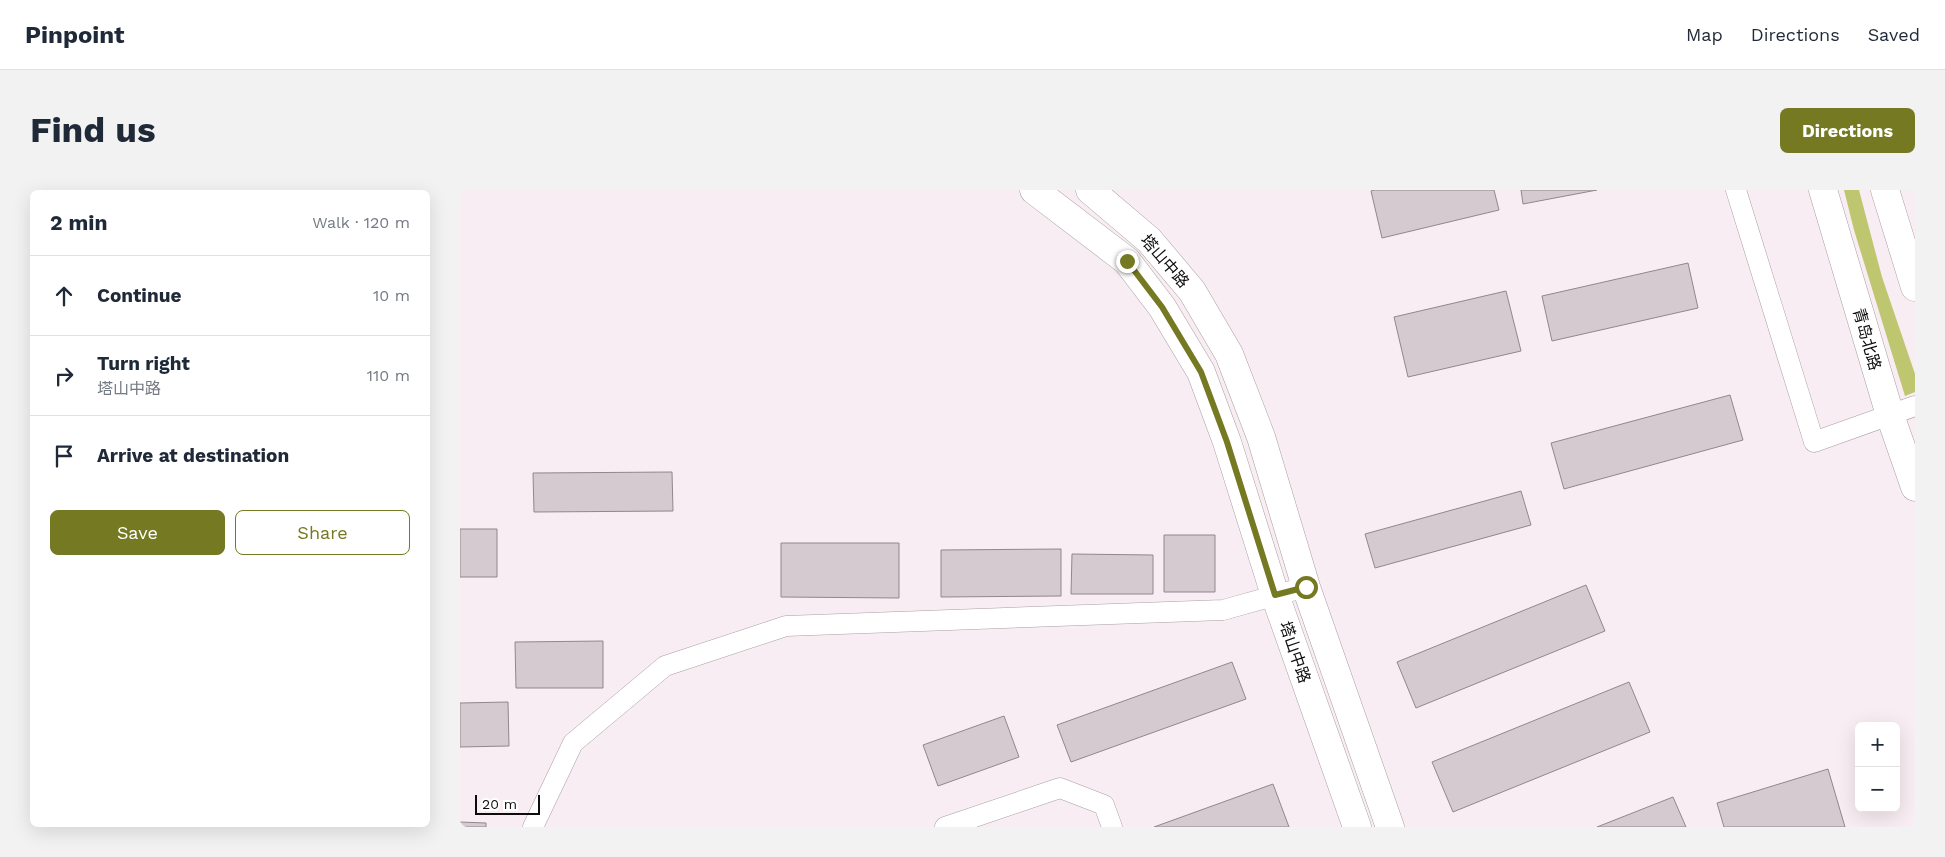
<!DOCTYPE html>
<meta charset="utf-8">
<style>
:root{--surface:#fff;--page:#f2f2f3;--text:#1f2937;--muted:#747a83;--line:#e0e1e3;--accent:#747922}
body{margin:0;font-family:"Work Sans","Noto Sans SC",sans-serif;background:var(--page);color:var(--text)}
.controls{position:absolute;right:15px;bottom:15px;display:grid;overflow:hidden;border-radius:8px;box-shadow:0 5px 20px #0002}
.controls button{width:45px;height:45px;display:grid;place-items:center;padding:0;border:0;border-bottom:1px solid var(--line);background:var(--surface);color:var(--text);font:25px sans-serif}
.scale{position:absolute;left:15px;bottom:12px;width:65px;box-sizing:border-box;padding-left:5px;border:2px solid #0f0c0d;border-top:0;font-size:14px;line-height:18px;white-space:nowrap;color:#0f0c0d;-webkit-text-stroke:4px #fff;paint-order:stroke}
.stop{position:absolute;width:15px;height:15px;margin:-11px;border:4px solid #747922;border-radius:50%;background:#fff}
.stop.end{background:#747922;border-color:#fff;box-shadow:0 1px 5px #0008}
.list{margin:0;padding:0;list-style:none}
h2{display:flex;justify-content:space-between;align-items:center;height:65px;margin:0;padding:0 20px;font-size:21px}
h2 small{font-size:16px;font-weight:400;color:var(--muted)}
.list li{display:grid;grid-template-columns:32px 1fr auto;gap:15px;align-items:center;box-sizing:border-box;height:80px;padding:0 20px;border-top:1px solid var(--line)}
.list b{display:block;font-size:19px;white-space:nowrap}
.list p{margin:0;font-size:16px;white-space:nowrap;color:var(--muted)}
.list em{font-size:16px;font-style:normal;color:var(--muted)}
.actions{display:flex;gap:10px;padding:15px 20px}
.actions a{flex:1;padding:11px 0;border:1px solid var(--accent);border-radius:8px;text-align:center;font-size:18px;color:var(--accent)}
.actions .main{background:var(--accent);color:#fff}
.icon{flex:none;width:28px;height:28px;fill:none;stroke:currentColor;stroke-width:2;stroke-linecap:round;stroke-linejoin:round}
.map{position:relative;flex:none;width:1455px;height:637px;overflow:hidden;border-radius:8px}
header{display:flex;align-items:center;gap:30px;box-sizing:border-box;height:70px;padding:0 25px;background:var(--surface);border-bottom:1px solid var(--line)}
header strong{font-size:24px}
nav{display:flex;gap:28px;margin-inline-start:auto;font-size:18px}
.intro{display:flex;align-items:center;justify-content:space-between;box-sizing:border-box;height:120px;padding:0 30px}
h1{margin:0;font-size:35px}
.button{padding:12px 22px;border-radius:8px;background:var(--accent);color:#fff;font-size:18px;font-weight:700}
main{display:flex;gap:30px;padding:0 30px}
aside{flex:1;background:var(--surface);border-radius:8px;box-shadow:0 5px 20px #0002}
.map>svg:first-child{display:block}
.green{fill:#bfc670}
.building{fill:#d4cacf;stroke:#91878c}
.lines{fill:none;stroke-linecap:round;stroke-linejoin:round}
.street-casing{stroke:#a99fa4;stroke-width:21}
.secondary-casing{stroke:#a99fa4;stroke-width:29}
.primary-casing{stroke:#a99fa4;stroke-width:29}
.street{stroke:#fff;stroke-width:20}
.secondary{stroke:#fff;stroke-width:28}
.primary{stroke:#fff;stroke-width:28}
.route{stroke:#747922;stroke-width:6}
.labels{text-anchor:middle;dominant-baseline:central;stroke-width:4;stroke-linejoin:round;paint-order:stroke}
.street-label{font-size:16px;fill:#0f0c0d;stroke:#fff}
</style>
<header>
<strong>Pinpoint</strong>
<nav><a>Map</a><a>Directions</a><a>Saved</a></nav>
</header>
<div class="intro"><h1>Find us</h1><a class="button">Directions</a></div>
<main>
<aside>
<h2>2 min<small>Walk · 120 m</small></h2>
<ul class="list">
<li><svg class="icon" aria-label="ahead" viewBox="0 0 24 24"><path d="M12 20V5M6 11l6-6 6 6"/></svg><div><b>Continue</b></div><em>10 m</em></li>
<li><svg class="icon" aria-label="right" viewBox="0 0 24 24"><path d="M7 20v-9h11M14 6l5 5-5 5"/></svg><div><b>Turn right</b><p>塔山中路</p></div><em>110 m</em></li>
<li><svg class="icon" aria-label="arrive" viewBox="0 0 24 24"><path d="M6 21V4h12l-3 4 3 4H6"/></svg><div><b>Arrive at destination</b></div></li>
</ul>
<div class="actions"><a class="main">Save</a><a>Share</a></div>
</aside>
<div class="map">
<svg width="1455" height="637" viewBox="0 0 1455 637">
<rect width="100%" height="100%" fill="#f8edf2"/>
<path class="green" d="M1384,0H1399L1422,87L1455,184V202L1445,206L1394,40Z"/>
<path class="building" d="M914,0H1034L1039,20L922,48L911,1Z
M1061,0H1137L1063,14Z
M1228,73L1238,118L1092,151L1082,106Z
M1046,101L1061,161L948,187L934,127Z
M1270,205L1283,250L1104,299L1091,253Z
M212,282L213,321L74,322L73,283Z
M1061,301L1071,335L915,378L905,344Z
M0,339H37V387H0Z
M704,345H755V402H704Z
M321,353H439V408L321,407Z
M601,359V406L481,407V360Z
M612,364L693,365V404H611Z
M1126,395L1145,441L956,518L937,472Z
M143,451V498H56L55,452Z
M772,472L786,509L611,572L597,535Z
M1169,492L1190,542L993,622L972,572Z
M48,512L49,556L0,557V513Z
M544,526L559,567L478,596L463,555Z
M1368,579L1385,637H1264L1257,613Z
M813,594L829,637H694Z
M1213,607L1226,637H1137Z
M0,632L26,633V637H0Z"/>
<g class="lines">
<defs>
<path id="street" d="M1276,0L1354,252L1455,216
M73,637L113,553L205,476L326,436L763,420L846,397
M485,637L600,598L644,615L652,637"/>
<path id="secondary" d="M574,0L667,71L702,117L741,182L767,252L815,405L897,637
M630,0L689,50L732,101L769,164L801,247L846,397L930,637"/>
<path id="primary" d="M1363,0L1430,225L1455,297
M1425,0L1455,97"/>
</defs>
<use href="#street" class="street-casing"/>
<use href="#secondary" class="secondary-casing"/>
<use href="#primary" class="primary-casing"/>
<use href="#street" class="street"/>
<use href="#secondary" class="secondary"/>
<use href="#primary" class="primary"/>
</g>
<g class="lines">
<path class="route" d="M667,71L702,117L741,182L767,252L815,405L846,397"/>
</g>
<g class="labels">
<g class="street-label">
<text transform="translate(705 71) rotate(49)">塔山中路</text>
<text transform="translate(1407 149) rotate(74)">青岛北路</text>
<text transform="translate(835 462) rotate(71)">塔山中路</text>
</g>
</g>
</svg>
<div class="controls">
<button>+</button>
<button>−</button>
</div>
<div class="scale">20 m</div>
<div class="stop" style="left:846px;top:397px"></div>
<div class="stop end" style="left:667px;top:71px"></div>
</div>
</main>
